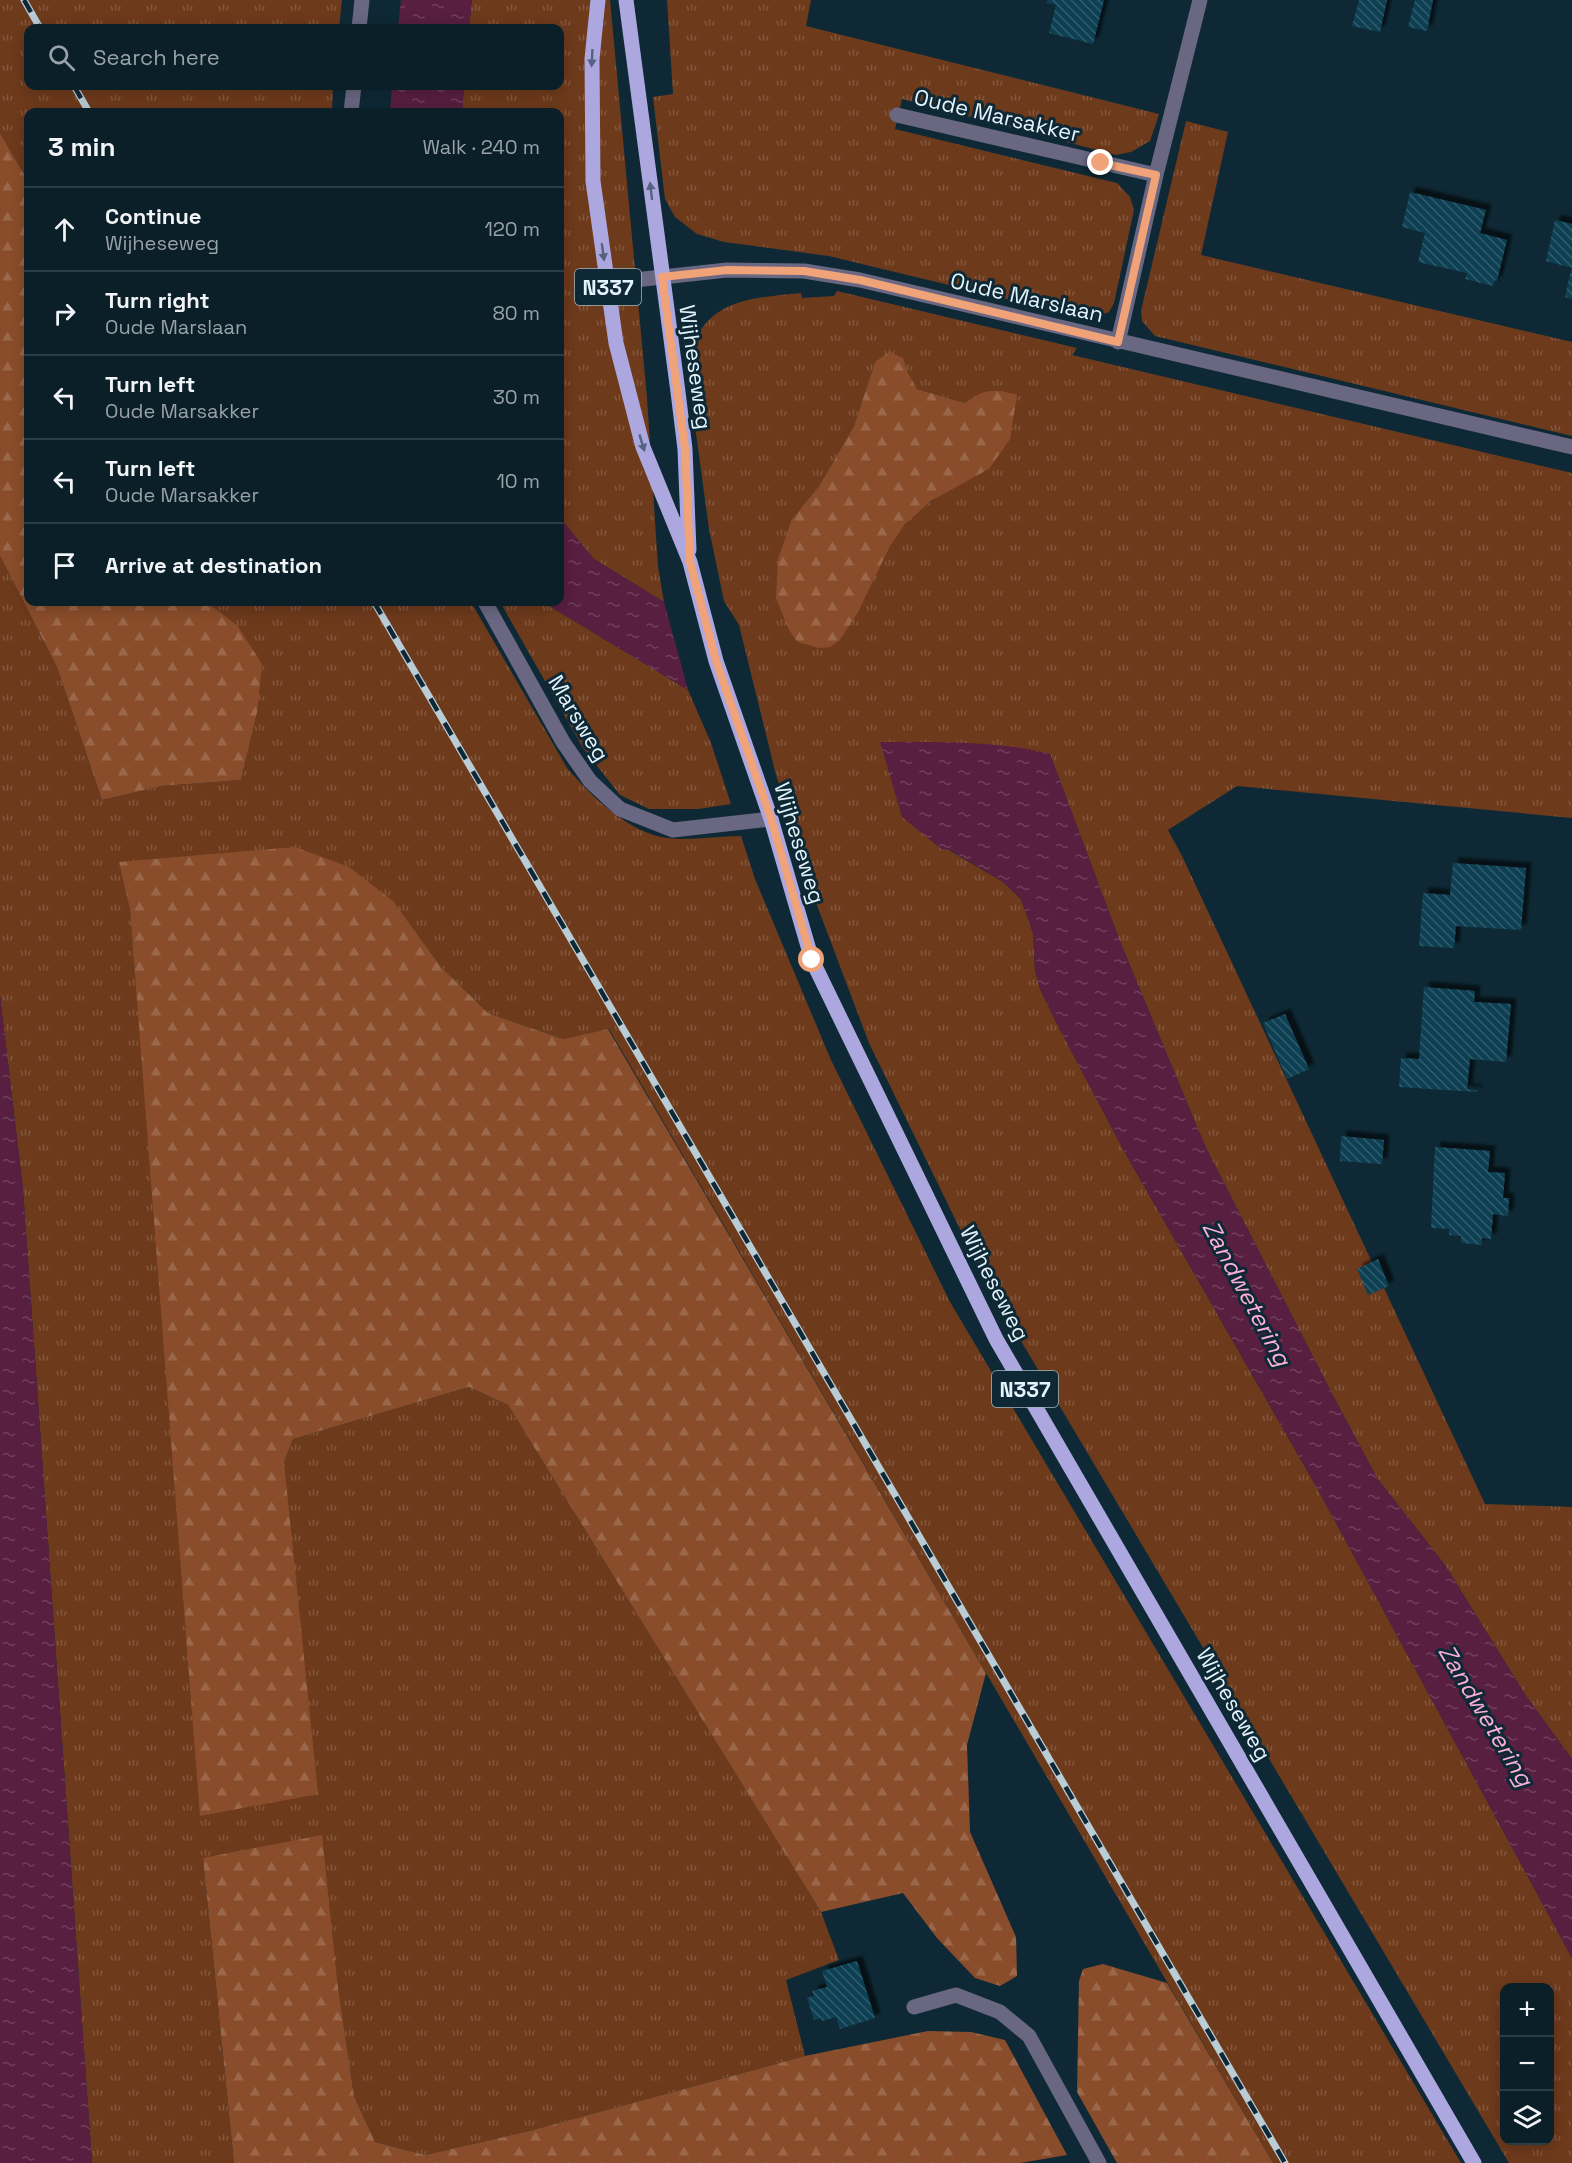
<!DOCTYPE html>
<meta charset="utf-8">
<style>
:root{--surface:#0a1f28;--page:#182c34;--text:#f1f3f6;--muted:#99a2a8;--line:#2a3d45}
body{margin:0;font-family:"Space Grotesk",sans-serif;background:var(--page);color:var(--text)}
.controls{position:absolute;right:18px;bottom:18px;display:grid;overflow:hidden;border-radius:12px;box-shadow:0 3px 15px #0003}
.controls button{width:54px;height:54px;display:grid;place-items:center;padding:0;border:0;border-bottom:2px solid var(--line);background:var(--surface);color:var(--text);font:30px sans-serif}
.stop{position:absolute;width:18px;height:18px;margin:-14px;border:4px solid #f0a279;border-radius:50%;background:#fff}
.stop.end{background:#f0a279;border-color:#fff;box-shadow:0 2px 6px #0008}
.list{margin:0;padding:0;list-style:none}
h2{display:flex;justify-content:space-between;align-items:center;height:78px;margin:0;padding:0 24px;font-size:26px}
h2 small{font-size:20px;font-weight:400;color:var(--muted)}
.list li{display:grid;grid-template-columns:39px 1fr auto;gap:18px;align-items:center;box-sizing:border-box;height:84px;padding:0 24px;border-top:2px solid var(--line)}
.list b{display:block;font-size:22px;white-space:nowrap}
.list p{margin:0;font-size:20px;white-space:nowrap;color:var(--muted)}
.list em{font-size:20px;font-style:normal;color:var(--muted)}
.icon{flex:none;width:33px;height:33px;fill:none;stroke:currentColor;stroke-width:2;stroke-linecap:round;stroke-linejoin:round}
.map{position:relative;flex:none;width:1572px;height:2163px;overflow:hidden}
.search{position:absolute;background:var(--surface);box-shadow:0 3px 15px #0003;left:24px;top:24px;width:540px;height:66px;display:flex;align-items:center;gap:15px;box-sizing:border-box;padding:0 21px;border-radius:12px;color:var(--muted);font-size:22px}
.panel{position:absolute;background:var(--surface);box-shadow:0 3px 15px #0003;left:24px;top:108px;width:540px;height:498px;border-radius:12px}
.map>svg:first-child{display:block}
.grass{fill:url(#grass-tufts);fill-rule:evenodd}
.forest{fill:url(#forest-firs)}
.water{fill:url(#water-ripples)}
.building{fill:url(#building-back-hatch);filter:url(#shadow)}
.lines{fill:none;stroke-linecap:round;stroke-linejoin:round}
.lane{stroke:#696782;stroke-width:15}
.street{stroke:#696782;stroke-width:15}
.primary{stroke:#ada7e0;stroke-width:15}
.rail-casing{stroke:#baccd5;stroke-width:7}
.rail{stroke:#0e2935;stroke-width:4.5;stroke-dasharray:14;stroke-linecap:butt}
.oneway{fill:#566282}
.route{stroke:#f0a279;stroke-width:8}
.labels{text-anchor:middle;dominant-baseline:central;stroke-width:6;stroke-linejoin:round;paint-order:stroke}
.shield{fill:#0e2935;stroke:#a4b7c0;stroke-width:1.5}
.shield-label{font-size:21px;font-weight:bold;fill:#e4f4fc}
.street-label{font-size:22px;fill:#e4f4fc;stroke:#0e2935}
.water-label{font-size:24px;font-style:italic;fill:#fbafd5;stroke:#0e2935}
</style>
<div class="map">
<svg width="1572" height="2163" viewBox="0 0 1572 2163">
<defs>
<pattern id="grass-tufts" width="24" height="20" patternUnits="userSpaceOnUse" patternTransform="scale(1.5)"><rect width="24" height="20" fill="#6e3a1c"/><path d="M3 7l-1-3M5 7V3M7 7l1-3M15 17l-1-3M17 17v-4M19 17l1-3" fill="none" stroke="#83573e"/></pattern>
<pattern id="forest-firs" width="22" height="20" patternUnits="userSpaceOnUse" patternTransform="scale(1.5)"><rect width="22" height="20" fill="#8a4d2b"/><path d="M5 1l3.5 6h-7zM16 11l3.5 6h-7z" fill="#9a674b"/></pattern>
<pattern id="water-ripples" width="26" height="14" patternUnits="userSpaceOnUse" patternTransform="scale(1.5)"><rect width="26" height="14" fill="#591f40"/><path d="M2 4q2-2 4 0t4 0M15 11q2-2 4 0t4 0" fill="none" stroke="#71405c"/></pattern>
<pattern id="building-back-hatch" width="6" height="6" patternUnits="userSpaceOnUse" patternTransform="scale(1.5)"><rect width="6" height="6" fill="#0f4053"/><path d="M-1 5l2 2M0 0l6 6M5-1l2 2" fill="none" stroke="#325c6d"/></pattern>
<filter id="shadow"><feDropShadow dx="5.5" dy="-5.5" stdDeviation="1.5" flood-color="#0009"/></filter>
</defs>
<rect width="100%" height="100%" fill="#0e2935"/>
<path class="grass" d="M0,0H342L339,28H28V86H333L332,112H28V181L0,133Z
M472,0H610L647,398L658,567L664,602L594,559L560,518V112H462L464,86H560V28H469Z
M667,0H811L806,26L1159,114L1150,141L1131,152L1116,155L902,99L895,129L1117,183L1130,197L1134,210L1114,303L1109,312L1089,319L829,256L724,242L697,234L675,217L665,199L653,97L673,94Z
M1186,121L1228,132L1201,255L1572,342V436L1155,336L1142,321L1141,311Z
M837,291L1077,348L1072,355L1572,473V818L1237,786L1168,830L1182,856L1485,1504L1572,1507V1759L1526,1696L1445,1565L1377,1478L1329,1388L1205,1146L1119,939L1050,754L941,849L949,850L1003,882L1021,899L1033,933L1035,970L1040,989L1058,1026L1124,1151L1317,1488L1572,1958V2163H1509L986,1282L869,1043L818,908L776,775L739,625L724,601L709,529L686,359C708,299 744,299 801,293L802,298L834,296ZM875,362L907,371L917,389L965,403L989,469C960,485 927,499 905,524C878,556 863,604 840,640L792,519L819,486L854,426ZM1504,1988H1550V2140H1504Z
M0,556L57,667L102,800L162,786L241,780L257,713L237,625L207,602H471L567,768C591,796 629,833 667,838C690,841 717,836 741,836L755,879L831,1060L950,1302L1461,2163H1273L609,1029L563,1039L488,1013L441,967L394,902L120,863L130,910L160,1268L284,1462L293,1439L469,1387L508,1405L821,1912L839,1960L786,1980L805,2056L529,2131L425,2155L375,2142L354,2096L337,1980L203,1858L234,2163H92L23,1189L0,996Z
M500,602H543L688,690L711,743L731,804L698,809H649L620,795L583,748Z"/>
<path class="forest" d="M0,133L28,181V602H207L237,625L262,664L257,713L241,780L162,786L102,800L57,667L0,556Z
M889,352L903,358L907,371L917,389L965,403C985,389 992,388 1017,395L1010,439L989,469L931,501L905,524L890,546L858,612L840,640L830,647L819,648L798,642L789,630L776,598L778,559L792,519L819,486L854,426L875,362Z
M295,847L349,867L394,902L441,967L488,1013L563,1039L608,1029L986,1673L967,1745L970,1832L1016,1937L1017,1976L1000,1986L975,1978L937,1938L903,1893L821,1912L508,1405L469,1387L293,1439L284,1462L318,1794L200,1816L130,910L119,862Z
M322,1835L337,1980L354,2096L375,2142L425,2155L529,2131L805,2056L928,2031L971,2032L1005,2040L1067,2155L1020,2163H234L203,1858Z
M1103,1964L1167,1983L1273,2163H1117L1077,2092L1079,1981L1083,1969Z"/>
<path class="water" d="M401,0H472L469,28H398Z
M392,86H464L462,112H390Z
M560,518L594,559L664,602L688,690L543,602H560Z
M880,742C936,742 996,740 1050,754L1119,939L1205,1146L1329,1388L1377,1478L1445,1565L1526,1696L1572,1759V1958L1317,1488L1124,1151L1058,1026L1040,989L1035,970L1033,933L1021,899L1003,882L950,850L941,849L902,817Z
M0,996L23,1189L92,2163H0Z"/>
<path class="building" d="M1048,0H1104L1093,44L1049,33L1056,5L1047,3Z
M1359,0H1387L1380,32L1352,26Z
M1415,0H1433L1427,31L1408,27Z
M1410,192L1486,210L1480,233L1507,240L1497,281L1495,280L1493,286L1465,279L1467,273L1418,262L1425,233L1402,227Z
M1555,220L1572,224V268L1546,261Z
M1571,270H1572V299L1565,297Z
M1453,863L1526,868L1521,930L1456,926L1454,948L1419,946L1423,893L1450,895Z
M1424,987L1475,991L1474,1002L1511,1004L1506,1062L1470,1059L1467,1089L1477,1090V1092L1399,1087L1401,1058L1419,1059Z
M1285,1014L1309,1069L1287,1079L1263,1023Z
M1341,1136L1384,1140L1382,1164L1340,1161Z
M1435,1147L1490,1151L1488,1172L1505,1173L1503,1198H1509L1508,1216L1493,1214L1491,1239L1482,1238V1245L1461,1243V1236L1449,1235V1229L1431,1228Z
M1378,1259L1389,1286L1368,1295L1357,1269Z
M857,1961L875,2018L840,2029L836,2017L822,2021L821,2018L814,2020L807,1998L814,1996L812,1991L827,1987L822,1971Z"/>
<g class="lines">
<path class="lane" d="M914,2007L956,1995L1000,2012L1029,2036L1099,2163"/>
<path class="street" d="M359,28L362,0
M351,112L354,86
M897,115L1156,175
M607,283L727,270L804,271L860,280L1572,447
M1118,342L1156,175L1200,0
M485,602L563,742L590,781L620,809L673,830L771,819"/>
<path class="primary" d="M598,0L592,59L593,181L616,343L643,447L690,562L716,661L771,819L812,960L996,1339L1474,2163
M626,0L678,392L685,449L689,550"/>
<defs>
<path id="rail" d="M24,0L40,28
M74,86L89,112
M374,602L1285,2163"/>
</defs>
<use href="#rail" class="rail-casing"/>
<use href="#rail" class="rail"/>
</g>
<defs><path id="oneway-solid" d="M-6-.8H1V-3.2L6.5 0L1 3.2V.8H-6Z" transform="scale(1.5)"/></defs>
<g class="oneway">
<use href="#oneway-solid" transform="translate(592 58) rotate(93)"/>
<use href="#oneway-solid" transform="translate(651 191) rotate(-97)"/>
<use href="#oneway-solid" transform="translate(603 252) rotate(82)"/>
<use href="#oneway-solid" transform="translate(642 443) rotate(73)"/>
</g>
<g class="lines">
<path class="route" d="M812,960L771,819L716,661L690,562L685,449L662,277L727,270L804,271L860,280L1118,342L1156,175L1101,163"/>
</g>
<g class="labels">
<g class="shield">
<rect x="575" y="269" width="66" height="36" rx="4.5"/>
<rect x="992" y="1371" width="66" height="36" rx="4.5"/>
</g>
<g class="shield-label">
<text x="608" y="287">N337</text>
<text x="1025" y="1389">N337</text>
</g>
<g class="street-label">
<text transform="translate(997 115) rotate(13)">Oude Marsakker</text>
<text transform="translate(1027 297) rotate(13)">Oude Marslaan</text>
<text transform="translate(696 367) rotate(82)">Wijheseweg</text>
<text transform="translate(579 718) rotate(59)">Marsweg</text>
<text transform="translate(800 843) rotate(73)">Wijheseweg</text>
<text transform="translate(995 1283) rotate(63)">Wijheseweg</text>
<text transform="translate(1234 1704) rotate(60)">Wijheseweg</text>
</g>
<g class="water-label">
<text transform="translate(1247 1293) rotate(62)">Zandwetering</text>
<text transform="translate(1486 1715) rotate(59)">Zandwetering</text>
</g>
</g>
</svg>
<div class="controls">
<button>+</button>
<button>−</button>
<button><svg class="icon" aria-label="layers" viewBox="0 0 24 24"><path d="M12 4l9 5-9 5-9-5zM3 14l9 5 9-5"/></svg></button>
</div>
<div class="stop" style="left:812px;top:960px"></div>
<div class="stop end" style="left:1101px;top:163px"></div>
<div class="search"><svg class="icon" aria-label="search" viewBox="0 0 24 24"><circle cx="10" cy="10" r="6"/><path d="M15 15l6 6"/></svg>Search here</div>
<section class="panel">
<h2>3 min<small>Walk · 240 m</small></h2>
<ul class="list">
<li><svg class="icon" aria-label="ahead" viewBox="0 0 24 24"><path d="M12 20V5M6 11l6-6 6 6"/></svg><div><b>Continue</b><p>Wijheseweg</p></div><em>120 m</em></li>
<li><svg class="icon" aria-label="right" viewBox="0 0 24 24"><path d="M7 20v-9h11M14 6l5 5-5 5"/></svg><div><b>Turn right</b><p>Oude Marslaan</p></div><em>80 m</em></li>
<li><svg class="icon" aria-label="left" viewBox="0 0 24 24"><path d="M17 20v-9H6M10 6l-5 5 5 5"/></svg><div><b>Turn left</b><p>Oude Marsakker</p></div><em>30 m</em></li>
<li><svg class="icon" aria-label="left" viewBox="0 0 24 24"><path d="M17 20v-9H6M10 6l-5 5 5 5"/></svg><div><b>Turn left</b><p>Oude Marsakker</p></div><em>10 m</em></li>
<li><svg class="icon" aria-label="arrive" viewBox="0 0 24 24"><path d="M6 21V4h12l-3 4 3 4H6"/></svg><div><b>Arrive at destination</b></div></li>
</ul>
</section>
</div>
